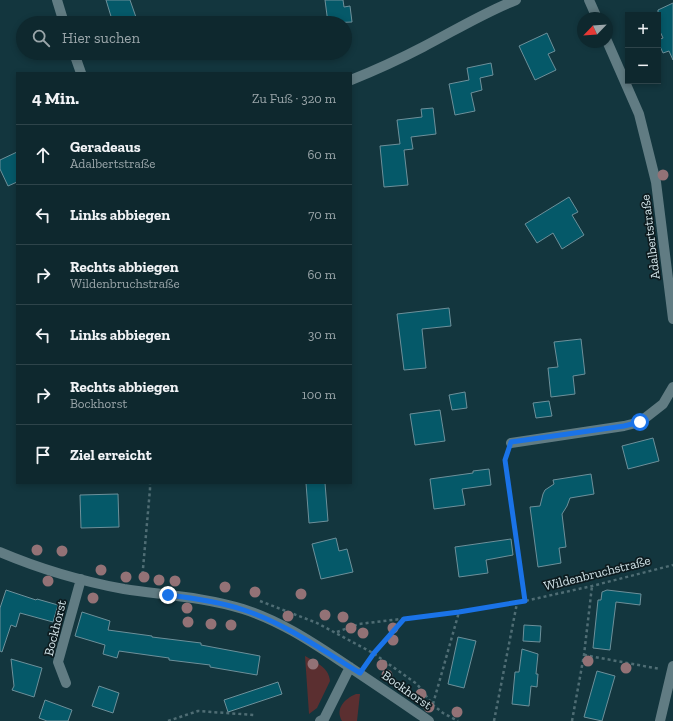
<!DOCTYPE html>
<html lang="de">
<meta charset="utf-8">
<style>
:root{--surface:#0e282e;--page:#1c343a;--text:#f1f3f6;--muted:#9ba6aa;--line:#2e444a}
body{margin:0;font-family:"Zilla Slab",serif;background:var(--page);color:var(--text)}
.controls{position:absolute;right:12px;top:12px;display:grid;overflow:hidden;border-radius:0px;box-shadow:0 2px 6px #0003}
.controls button{width:36px;height:36px;display:grid;place-items:center;padding:0;border:0;border-bottom:1px solid var(--line);background:var(--surface);color:var(--text);font:20px sans-serif}
.compass{position:absolute;left:577px;top:12px;width:36px;height:36px;border-radius:50%;background:var(--surface);box-shadow:0 2px 6px #0003;rotate:245deg}
.stop{position:absolute;width:12px;height:12px;margin:-9px;border:3px solid #1a73e8;border-radius:50%;background:#fff}
.stop.end{background:#1a73e8;border-color:#fff;box-shadow:0 1px 4px #0008}
.list{margin:0;padding:0;list-style:none}
h2{display:flex;justify-content:space-between;align-items:center;height:52px;margin:0;padding:0 16px;font-size:17px}
h2 small{font-size:13px;font-weight:400;color:var(--muted)}
.list li{display:grid;grid-template-columns:26px 1fr auto;gap:12px;align-items:center;box-sizing:border-box;height:60px;padding:0 16px;border-top:1px solid var(--line)}
.list b{display:block;font-size:15px;white-space:nowrap}
.list p{margin:0;font-size:13px;white-space:nowrap;color:var(--muted)}
.list em{font-size:13px;font-style:normal;color:var(--muted)}
.icon{flex:none;width:22px;height:22px;fill:none;stroke:currentColor;stroke-width:2;stroke-linecap:round;stroke-linejoin:round}
.map{position:relative;flex:none;width:673px;height:721px;overflow:hidden}
.search{position:absolute;background:var(--surface);box-shadow:0 2px 6px #0003;left:16px;top:16px;width:336px;height:44px;display:flex;align-items:center;gap:10px;box-sizing:border-box;padding:0 14px;border-radius:22px;color:var(--muted);font-size:15px}
.panel{position:absolute;background:var(--surface);box-shadow:0 2px 6px #0003;left:16px;top:72px;width:336px;height:412px;border-radius:0px}
.map>svg:first-child{display:block}
.green{fill:#5b2f30}
.building{fill:#055969;stroke:#6d909a}
.lines{fill:none;stroke-linecap:round;stroke-linejoin:round}
.path{stroke:#4f6d74;stroke-width:2.5;stroke-dasharray:3 3;stroke-linecap:butt}
.minor{stroke:#617c83;stroke-width:10}
.tree{fill:#937276}
.route{stroke:#1a73e8;stroke-width:5}
.labels{text-anchor:middle;dominant-baseline:central;stroke-width:3.5;stroke-linejoin:round;paint-order:stroke}
.street-label{font-size:13px;fill:#d2e4e9;stroke:#0d1b1f}
</style>
<div class="map">
<svg width="673" height="721" viewBox="0 0 673 721">
<rect width="100%" height="100%" fill="#13363e"/>
<path class="green" d="M305,656C315,662 329,667 330,681L317,708L309,714Z
M356,694H360L357,721H342C335,709 344,699 356,694Z"/>
<path class="building" d="M106,0H130L138,23H113Z
M325,0H343L344,7L350,6L352,22L328,23Z
M673,3V60L669,51L663,53L658,42V40L663,38L658,27V10Z
M547,33L555,51L548,54L556,70L535,80L519,46Z
M491,63L493,75L480,78L482,90L471,93L475,111L455,115L449,84L469,80L467,68Z
M433,108L436,134L411,137L413,149L404,150L408,185L384,187L380,146L400,144L397,120L422,117L421,109Z
M17,152V182L8,186L0,169V160Z
M569,197L578,212L572,215L584,235L562,249L553,233L537,243L525,224Z
M449,308L451,326L422,329L426,368L404,370L397,314Z
M581,339L585,374L573,376L575,394L551,397L548,368L558,367L554,342Z
M465,392L467,408L452,410L449,395Z
M549,401L552,416L536,418L533,403Z
M440,410L445,441L415,445L410,414Z
M653,438L659,461L628,469L622,446Z
M489,469L491,485L462,489L465,505L434,509L430,479L473,473V471Z
M591,474L594,494L570,498L567,506L562,514L566,547L559,548L561,563L538,567L530,507L540,506L543,494L545,490L554,484L553,480Z
M306,483H325L328,521L309,523Z
M118,494L119,527L81,528L80,495Z
M336,538L339,551L347,549L353,572L321,579L312,544Z
M511,539L513,555L486,560L488,573L459,577L455,547Z
M6,590L36,600L37,599L58,605L53,622L20,613L16,627L11,625L2,652L0,651V608Z
M607,590L641,594L640,605L616,602L610,650L593,648L598,600H601L602,592Z
M82,612L110,621L108,630L152,636V637L201,643V645L260,656L257,675L210,667V665L169,660V658L119,651L117,658L103,654L105,645L75,636Z
M524,625L541,626L540,642L523,641Z
M458,637L476,641L464,688L448,684Z
M522,649L538,654L536,674H538L537,687L531,686L529,706L512,704L515,672H519Z
M11,659L42,668L34,697L12,690L14,686Z
M597,671L615,676L602,721L584,717Z
M278,682L282,694L228,712L224,700Z
M99,686L119,693L113,713L92,706Z
M45,700L72,710L68,721H47L39,718Z"/>
<g class="lines">
<path class="path" d="M507,452L505,460L525,601
M142,580L150,489V483
M260,601L317,623L373,653L417,684L433,705L443,713L458,721
M337,632L359,624L459,612L525,601L592,586L673,565
M584,655L660,669
M366,664L373,653L404,619
M433,704L459,612
M168,721L198,711L254,715
M494,721L517,603
M572,721L584,655L592,586"/>
<path class="minor" d="M57,0L64,23
M589,0L597,18
M607,41L639,114L656,182L673,319
M74,53L81,73
M351,80C376,70 400,59 423,47C454,31 483,13 516,0
M511,443L624,426L640,422L663,404L673,387
M0,552C40,569 81,581 124,589C164,595 204,597 243,609C278,620 309,640 339,660C369,680 399,700 429,721
M66,683L58,662L81,579
M320,721L324,719L350,667
M660,721L673,666"/>
</g>
<g class="tree">
<circle cx="663" cy="175" r="5.5"/>
<circle cx="37" cy="550" r="5.5"/>
<circle cx="62" cy="551" r="5.5"/>
<circle cx="101" cy="570" r="5.5"/>
<circle cx="126" cy="577" r="5.5"/>
<circle cx="144" cy="577" r="5.5"/>
<circle cx="159" cy="580" r="5.5"/>
<circle cx="48" cy="581" r="5.5"/>
<circle cx="175" cy="581" r="5.5"/>
<circle cx="225" cy="587" r="5.5"/>
<circle cx="255" cy="592" r="5.5"/>
<circle cx="301" cy="594" r="5.5"/>
<circle cx="93" cy="598" r="5.5"/>
<circle cx="187" cy="608" r="5.5"/>
<circle cx="325" cy="615" r="5.5"/>
<circle cx="288" cy="616" r="5.5"/>
<circle cx="343" cy="617" r="5.5"/>
<circle cx="188" cy="622" r="5.5"/>
<circle cx="211" cy="624" r="5.5"/>
<circle cx="231" cy="625" r="5.5"/>
<circle cx="351" cy="628" r="5.5"/>
<circle cx="393" cy="628" r="5.5"/>
<circle cx="363" cy="633" r="5.5"/>
<circle cx="393" cy="640" r="5.5"/>
<circle cx="588" cy="661" r="5.5"/>
<circle cx="313" cy="664" r="5.5"/>
<circle cx="382" cy="665" r="5.5"/>
<circle cx="626" cy="668" r="5.5"/>
<circle cx="387" cy="675" r="5.5"/>
<circle cx="421" cy="694" r="5.5"/>
<circle cx="429" cy="707" r="5.5"/>
<circle cx="457" cy="712" r="5.5"/>
</g>
<g class="lines">
<path class="route" d="M168,595C194,598 220,602 244,610C286,624 322,650 360,673L374,653L404,619L459,612L525,601L505,460L511,442L624,426L640,422"/>
</g>
<g class="labels">
<g class="street-label">
<text transform="translate(650 237) rotate(-97)">Adalbertstraße</text>
<text transform="translate(597 573) rotate(-14)">Wildenbruchstraße</text>
<text transform="translate(55 628) rotate(-76)">Bockhorst</text>
<text transform="translate(407 690) rotate(35)">Bockhorst</text>
</g>
</g>
</svg>
<div class="controls">
<button>+</button>
<button>−</button>
</div>
<svg class="compass" viewBox="-18 -18 36 36"><path d="M0-13l5 13h-10z" fill="#e53935"/><path d="M0 13l5-13h-10z" fill="#9ba6aa"/></svg>
<div class="stop" style="left:640px;top:422px"></div>
<div class="stop end" style="left:168px;top:595px"></div>
<div class="search"><svg class="icon" aria-label="search" viewBox="0 0 24 24"><circle cx="10" cy="10" r="6"/><path d="M15 15l6 6"/></svg>Hier suchen</div>
<section class="panel">
<h2>4 Min.<small>Zu Fuß · 320 m</small></h2>
<ul class="list">
<li><svg class="icon" aria-label="ahead" viewBox="0 0 24 24"><path d="M12 20V5M6 11l6-6 6 6"/></svg><div><b>Geradeaus</b><p>Adalbertstraße</p></div><em>60 m</em></li>
<li><svg class="icon" aria-label="left" viewBox="0 0 24 24"><path d="M17 20v-9H6M10 6l-5 5 5 5"/></svg><div><b>Links abbiegen</b></div><em>70 m</em></li>
<li><svg class="icon" aria-label="right" viewBox="0 0 24 24"><path d="M7 20v-9h11M14 6l5 5-5 5"/></svg><div><b>Rechts abbiegen</b><p>Wildenbruchstraße</p></div><em>60 m</em></li>
<li><svg class="icon" aria-label="left" viewBox="0 0 24 24"><path d="M17 20v-9H6M10 6l-5 5 5 5"/></svg><div><b>Links abbiegen</b></div><em>30 m</em></li>
<li><svg class="icon" aria-label="right" viewBox="0 0 24 24"><path d="M7 20v-9h11M14 6l5 5-5 5"/></svg><div><b>Rechts abbiegen</b><p>Bockhorst</p></div><em>100 m</em></li>
<li><svg class="icon" aria-label="arrive" viewBox="0 0 24 24"><path d="M6 21V4h12l-3 4 3 4H6"/></svg><div><b>Ziel erreicht</b></div></li>
</ul>
</section>
</div>
